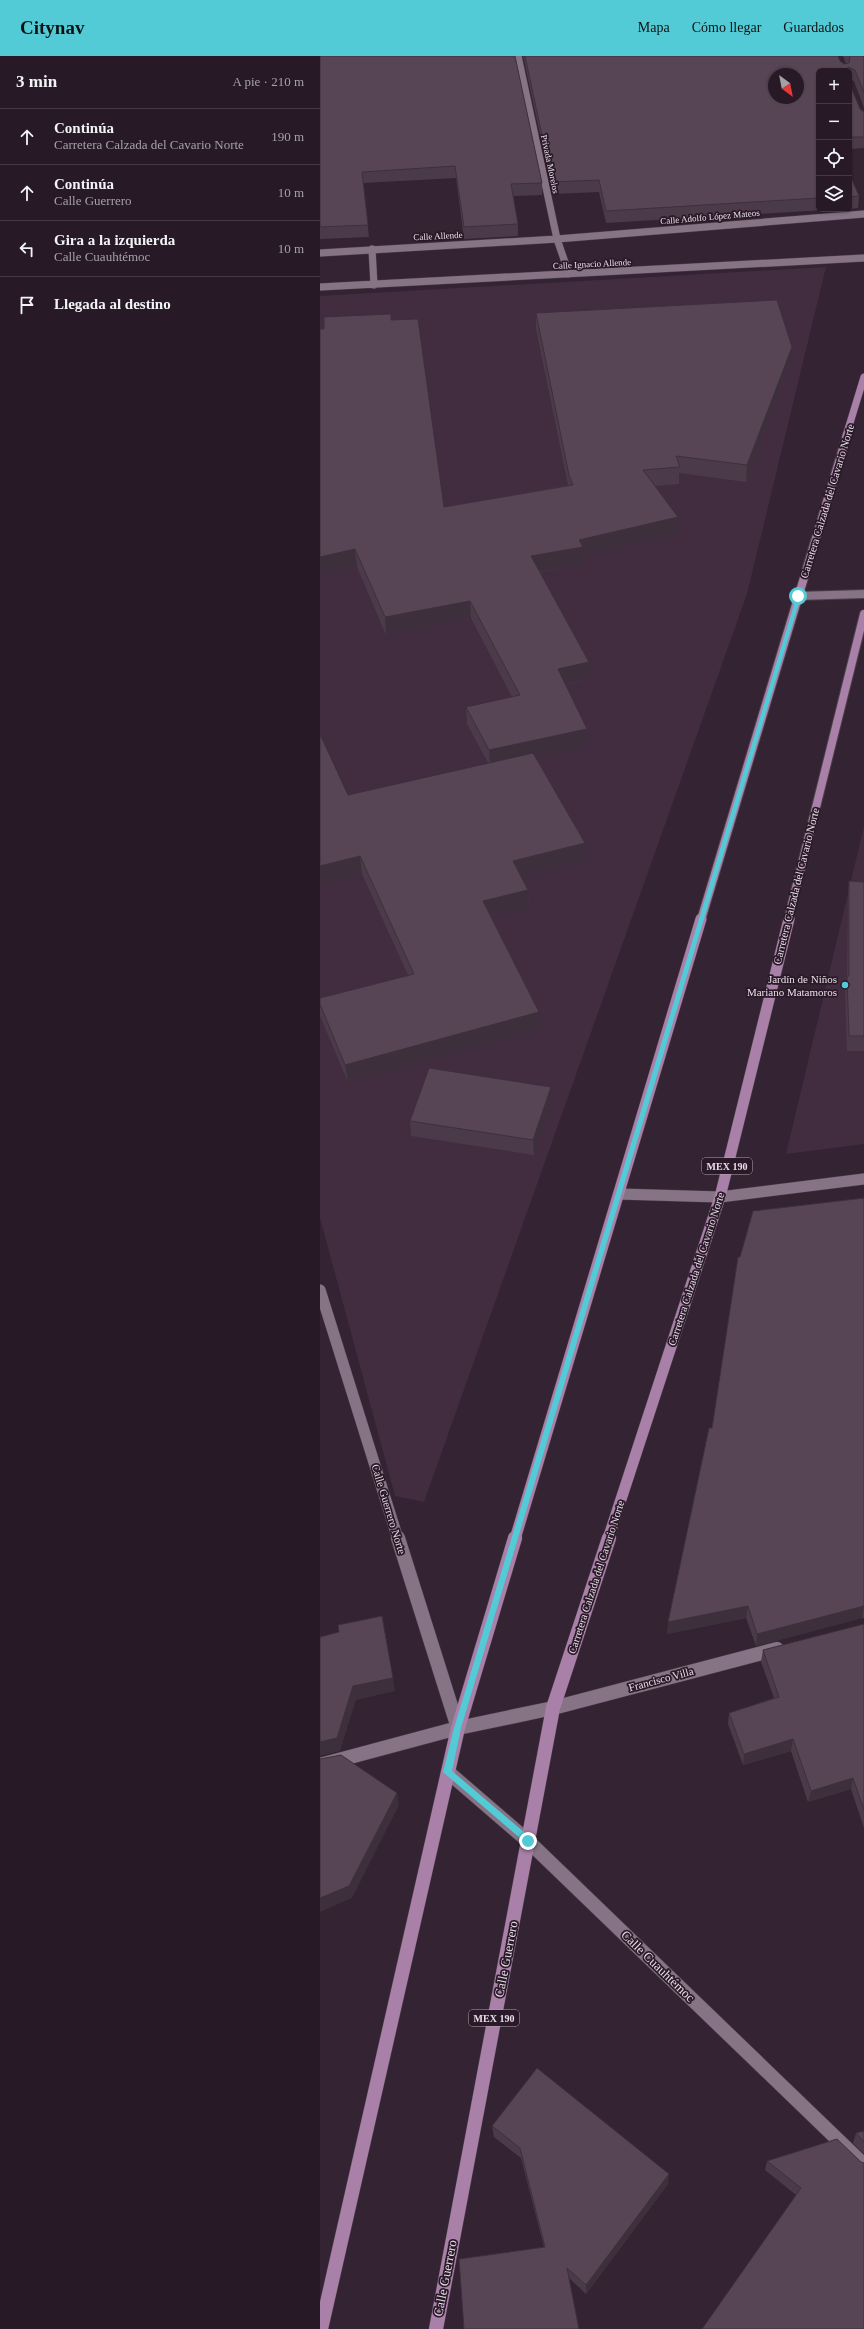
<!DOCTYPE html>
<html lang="es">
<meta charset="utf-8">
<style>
:root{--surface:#271a26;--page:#332732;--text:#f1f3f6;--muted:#a4a1a7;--line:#433843;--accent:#52cbd7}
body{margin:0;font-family:"Times New Roman",serif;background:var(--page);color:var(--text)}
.controls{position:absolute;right:12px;top:12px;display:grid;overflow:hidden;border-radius:6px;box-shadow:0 1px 3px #0004}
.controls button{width:36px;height:36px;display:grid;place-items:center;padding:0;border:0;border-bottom:1px solid var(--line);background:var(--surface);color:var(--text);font:20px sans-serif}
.compass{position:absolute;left:448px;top:12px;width:36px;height:36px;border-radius:50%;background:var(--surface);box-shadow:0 1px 3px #0004;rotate:148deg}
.stop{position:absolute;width:12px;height:12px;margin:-9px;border:3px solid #52cbd7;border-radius:50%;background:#fff}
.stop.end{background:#52cbd7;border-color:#fff;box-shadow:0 1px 4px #0008}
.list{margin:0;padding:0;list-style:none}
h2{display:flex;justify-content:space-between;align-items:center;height:52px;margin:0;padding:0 16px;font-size:17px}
h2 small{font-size:13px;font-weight:400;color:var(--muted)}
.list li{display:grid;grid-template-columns:26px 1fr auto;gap:12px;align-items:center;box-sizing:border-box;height:56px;padding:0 16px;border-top:1px solid var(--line)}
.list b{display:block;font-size:15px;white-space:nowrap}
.list p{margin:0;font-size:13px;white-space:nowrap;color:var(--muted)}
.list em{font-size:13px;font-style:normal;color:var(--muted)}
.icon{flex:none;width:22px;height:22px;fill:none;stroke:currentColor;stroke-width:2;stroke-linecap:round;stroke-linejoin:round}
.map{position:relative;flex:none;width:544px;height:2273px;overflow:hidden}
header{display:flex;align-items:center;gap:24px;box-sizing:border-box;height:56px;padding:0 20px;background:var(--accent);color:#111}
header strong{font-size:19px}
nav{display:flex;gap:22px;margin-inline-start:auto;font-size:14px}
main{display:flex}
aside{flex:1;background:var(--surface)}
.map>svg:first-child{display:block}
.built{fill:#412c40}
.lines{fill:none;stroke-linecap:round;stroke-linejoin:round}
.minor-far3-casing{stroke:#4c3e4b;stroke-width:8}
.minor-far2-casing{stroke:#4c3e4b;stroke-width:10}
.minor-far1-casing{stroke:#4c3e4b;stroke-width:12}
.minor-casing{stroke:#4c3e4b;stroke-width:15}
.primary-far3-casing{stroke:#4c3e4b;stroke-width:8}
.primary-far2-casing{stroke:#4c3e4b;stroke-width:10}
.primary-far1-casing{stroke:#4c3e4b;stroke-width:12}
.primary-casing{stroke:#4c3e4b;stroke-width:15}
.minor-far3{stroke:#867385;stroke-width:7}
.minor-far2{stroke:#867385;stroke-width:8}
.minor-far1{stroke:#867385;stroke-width:11}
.minor{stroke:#867385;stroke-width:14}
.primary-far3{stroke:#a980a7;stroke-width:7}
.primary-far2{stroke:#a980a7;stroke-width:8}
.primary-far1{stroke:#a980a7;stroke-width:11}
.primary{stroke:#a980a7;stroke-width:14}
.wall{fill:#4b3b4a}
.shaded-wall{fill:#3d303c}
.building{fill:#574556;stroke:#3d303c;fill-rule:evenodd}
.route{fill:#52cbd7}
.poi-dot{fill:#52cbd7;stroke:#2a1a29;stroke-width:1.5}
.labels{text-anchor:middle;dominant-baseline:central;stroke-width:3.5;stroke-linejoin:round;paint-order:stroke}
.far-street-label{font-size:9px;fill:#e9dee8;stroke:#2a1a29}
.shield{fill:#2a1a29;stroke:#b0a3af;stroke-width:1}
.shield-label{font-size:10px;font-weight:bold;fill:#e9dee8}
.street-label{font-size:11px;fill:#e9dee8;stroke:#2a1a29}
.poi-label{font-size:11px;fill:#e9dee8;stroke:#2a1a29;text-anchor:end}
.near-street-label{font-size:13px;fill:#e9dee8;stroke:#2a1a29}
</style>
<header>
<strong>Citynav</strong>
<nav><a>Mapa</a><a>Cómo llegar</a><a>Guardados</a></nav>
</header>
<main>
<aside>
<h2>3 min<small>A pie · 210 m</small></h2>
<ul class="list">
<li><svg class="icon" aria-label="ahead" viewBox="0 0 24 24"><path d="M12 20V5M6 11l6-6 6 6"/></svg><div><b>Continúa</b><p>Carretera Calzada del Cavario Norte</p></div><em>190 m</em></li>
<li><svg class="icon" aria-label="ahead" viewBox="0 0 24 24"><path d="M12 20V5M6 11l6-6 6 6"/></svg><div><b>Continúa</b><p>Calle Guerrero</p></div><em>10 m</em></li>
<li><svg class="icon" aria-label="left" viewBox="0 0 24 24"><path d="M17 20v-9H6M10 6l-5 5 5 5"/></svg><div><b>Gira a la izquierda</b><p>Calle Cuauhtémoc</p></div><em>10 m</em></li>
<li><svg class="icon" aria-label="arrive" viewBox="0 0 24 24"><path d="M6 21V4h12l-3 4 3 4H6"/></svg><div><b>Llegada al destino</b></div></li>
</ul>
</aside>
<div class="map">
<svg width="544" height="2273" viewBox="0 0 544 2273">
<rect width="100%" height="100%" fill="#342333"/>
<path class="built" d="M506,211L427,538L104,1446L75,1440L0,1162V240Z
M544,770V1088L466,1098Z"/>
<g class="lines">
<defs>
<path id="minor-far3" d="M198,0L237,183L249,218
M52,193L54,229
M0,197L237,183L544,158
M0,231L544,202"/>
<path id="minor-far2" d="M478,540L544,538"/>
<path id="minor-far1" d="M299,1138L400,1141L544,1123
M0,1234L78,1483"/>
<path id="minor" d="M78,1482L138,1672
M0,1709L138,1672L233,1652L457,1593
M128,1716L208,1785L544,2109"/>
<path id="primary-far3" d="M526,380L544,321"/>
<path id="primary-far2" d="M381,864L527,379
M468,864L544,558"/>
<path id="primary-far1" d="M195,1483L381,863
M288,1483L400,1141L469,863"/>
<path id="primary" d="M1,2273L138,1672L195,1482
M116,2273L233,1652L289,1482"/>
</defs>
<use href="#minor-far3" class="minor-far3-casing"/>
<use href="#minor-far2" class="minor-far2-casing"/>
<use href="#minor-far1" class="minor-far1-casing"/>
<use href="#minor" class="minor-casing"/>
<use href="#primary-far3" class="primary-far3-casing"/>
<use href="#primary-far2" class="primary-far2-casing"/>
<use href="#primary-far1" class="primary-far1-casing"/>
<use href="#primary" class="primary-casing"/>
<use href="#minor-far3" class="minor-far3"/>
<use href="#minor-far2" class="minor-far2"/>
<use href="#minor-far1" class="minor-far1"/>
<use href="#minor" class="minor"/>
<use href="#primary-far3" class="primary-far3"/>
<use href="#primary-far2" class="primary-far2"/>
<use href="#primary-far1" class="primary-far1"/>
<use href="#primary" class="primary"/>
</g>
<path class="wall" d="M0,0L222,127V139L193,140L198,168V180L144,183L136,122L43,127L49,181L0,183Z
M203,0H518L520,5L524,8H526L523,0H544V52L534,25L529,23V15H499V153H521L286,167L279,136L233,138Z
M529,26L540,53L544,56V92L529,93Z
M529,117L539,140L538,152L529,153Z
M216,257L470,308L426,426L359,417V428L335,430L357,478L263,500V508L220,516L269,623L245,629L267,673V690L216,701L265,787V805L201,820L208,834L209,851L171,861L220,973L28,1026L0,960V942L88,919L42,818L0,828V678L28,739L168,707L147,668L146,651L192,641L151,562L66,579L37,511L0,518L71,264L124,451L248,429L216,273Z
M529,825L544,826V995H527L525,934L527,920L528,840Z
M231,1031V1046L214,1099L91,1080L90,1065Z
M544,1142V1562H542L436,1590L426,1562L347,1578L392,1372L420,1201Z
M544,1568V1772L531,1733L488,1746L471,1695L423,1709L408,1668L409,1657L454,1642L441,1606L443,1594Z
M172,2070L348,2128L266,2238L249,2222L224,2191L201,2102L174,2081Z
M544,2075V2098L533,2087L536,2077Z
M447,2105L541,2106L476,2139L445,2114Z"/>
<path class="shaded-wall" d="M472,291L470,308L426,426L427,409Z
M358,461L357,478L263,500V508L212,517L211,500L259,484Z
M35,493L37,511L0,518V501Z
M150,545L151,562L66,579L65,561Z
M269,606V623L238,630V613Z
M267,673V690L170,712L169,694Z
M265,787V805L194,822L193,805Z
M40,800L42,818L0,828V810Z
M208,834L209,851L164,863L163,845Z
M219,956L220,973L28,1026L25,1009Z
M231,1031V1046L214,1099L213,1084Z
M428,1550L426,1562L347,1578L348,1566Z
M544,1550L542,1562L436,1590L437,1578Z
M73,1622L75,1635L36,1644L20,1695L0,1700V1686L33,1630Z
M473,1683L471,1695L423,1709L424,1698Z
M533,1722L531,1733L488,1746L491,1735Z
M77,1737L79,1749L32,1842L0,1856V1842Z
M349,2118L348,2128L266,2238V2229Z"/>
<path class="building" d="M0,0H195L222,127L191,128L198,168L144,171L135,110L42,116L48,169L0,171Z
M205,0H518L520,5L524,8L529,7L530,2L529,0H544V37L535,14L528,11L526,15H499V142L286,155L279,124L232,126ZM454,18H478V42H454Z
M529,26L540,53L544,56V81H529Z
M529,117L539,140L529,141Z
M457,244L472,291L427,409L356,400L360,411L323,414L358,461L259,484L263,491L211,500L269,606L238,613L267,673L169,694L146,651L200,639L150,545L65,561L35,493L0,501V273H4V261L71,258V264L98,263L124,451L253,429L249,419L216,257Z
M0,678L28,739L213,697L265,787L193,805L208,834L163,845L219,956L25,1009L0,948V942L94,918L40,800L0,810Z
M529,825L544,826V980H529L527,920H529Z
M109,1012L231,1031L213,1084L90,1065Z
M544,1142V1550L437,1578L428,1550L348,1566L389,1372H392L418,1201H420L433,1155Z
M62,1560L73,1622L33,1630L17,1682L0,1686V1581L19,1576L18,1569Z
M544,1568V1754L533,1722L491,1735L473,1683L424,1698L409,1657L459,1641L443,1594Z
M21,1699L77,1737L29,1830L0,1842V1703Z
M217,2012L349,2118L266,2229L247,2212L259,2273H144L139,2203L225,2191L200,2092L172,2070Z
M544,2075V2086L536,2077Z
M517,2083L541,2106L544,2107V2273H382L481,2132L447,2105Z"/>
<path class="route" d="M477,539L481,540L141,1672L132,1715L211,1782V1787L208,1789L123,1716L134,1672Z"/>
<circle class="poi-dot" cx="525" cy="929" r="4"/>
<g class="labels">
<g class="far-street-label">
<text transform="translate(230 108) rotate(78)">Privada Morelos</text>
<text transform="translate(390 161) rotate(-5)">Calle Adolfo López Mateos</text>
<text transform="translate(118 180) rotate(-3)">Calle Allende</text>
<text transform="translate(272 208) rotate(-3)">Calle Ignacio Allende</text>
</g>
<g class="shield">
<rect x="382" y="1102" width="50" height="16" rx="3"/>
<rect x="149" y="1954" width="50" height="16" rx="3"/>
</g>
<g class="shield-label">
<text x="407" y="1110">MEX 190</text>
<text x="174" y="1962">MEX 190</text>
</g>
<g class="street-label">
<text transform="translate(507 445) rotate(-73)">Carretera Calzada del Cavario Norte</text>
<text transform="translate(476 830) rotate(-76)">Carretera Calzada del Cavario Norte</text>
<text transform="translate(376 1213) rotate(-72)">Carretera Calzada del Cavario Norte</text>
<text transform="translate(69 1453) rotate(73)">Calle Guerrero Norte</text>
<text transform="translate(276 1521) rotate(-72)">Carretera Calzada del Cavario Norte</text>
<text transform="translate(341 1623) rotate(-15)">Francisco Villa</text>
</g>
<g class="poi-label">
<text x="517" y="923">Jardín de Niños<tspan x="517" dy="13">Mariano Matamoros</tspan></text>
</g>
<g class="near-street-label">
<text transform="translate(186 1903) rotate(-79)">Calle Guerrero</text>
<text transform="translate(338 1910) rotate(44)">Calle Cuauhtémoc</text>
<text transform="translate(125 2222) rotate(-79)">Calle Guerrero</text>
</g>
</g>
</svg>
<div class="controls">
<button>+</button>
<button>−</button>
<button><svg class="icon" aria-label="locate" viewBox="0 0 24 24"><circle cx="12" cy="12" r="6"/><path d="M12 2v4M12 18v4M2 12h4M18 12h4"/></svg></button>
<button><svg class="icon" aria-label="layers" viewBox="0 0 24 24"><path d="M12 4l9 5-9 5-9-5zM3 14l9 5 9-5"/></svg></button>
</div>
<svg class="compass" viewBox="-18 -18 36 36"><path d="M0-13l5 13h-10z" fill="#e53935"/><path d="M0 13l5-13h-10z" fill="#a4a1a7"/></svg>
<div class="stop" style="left:478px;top:540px"></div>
<div class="stop end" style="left:208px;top:1785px"></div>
</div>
</main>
